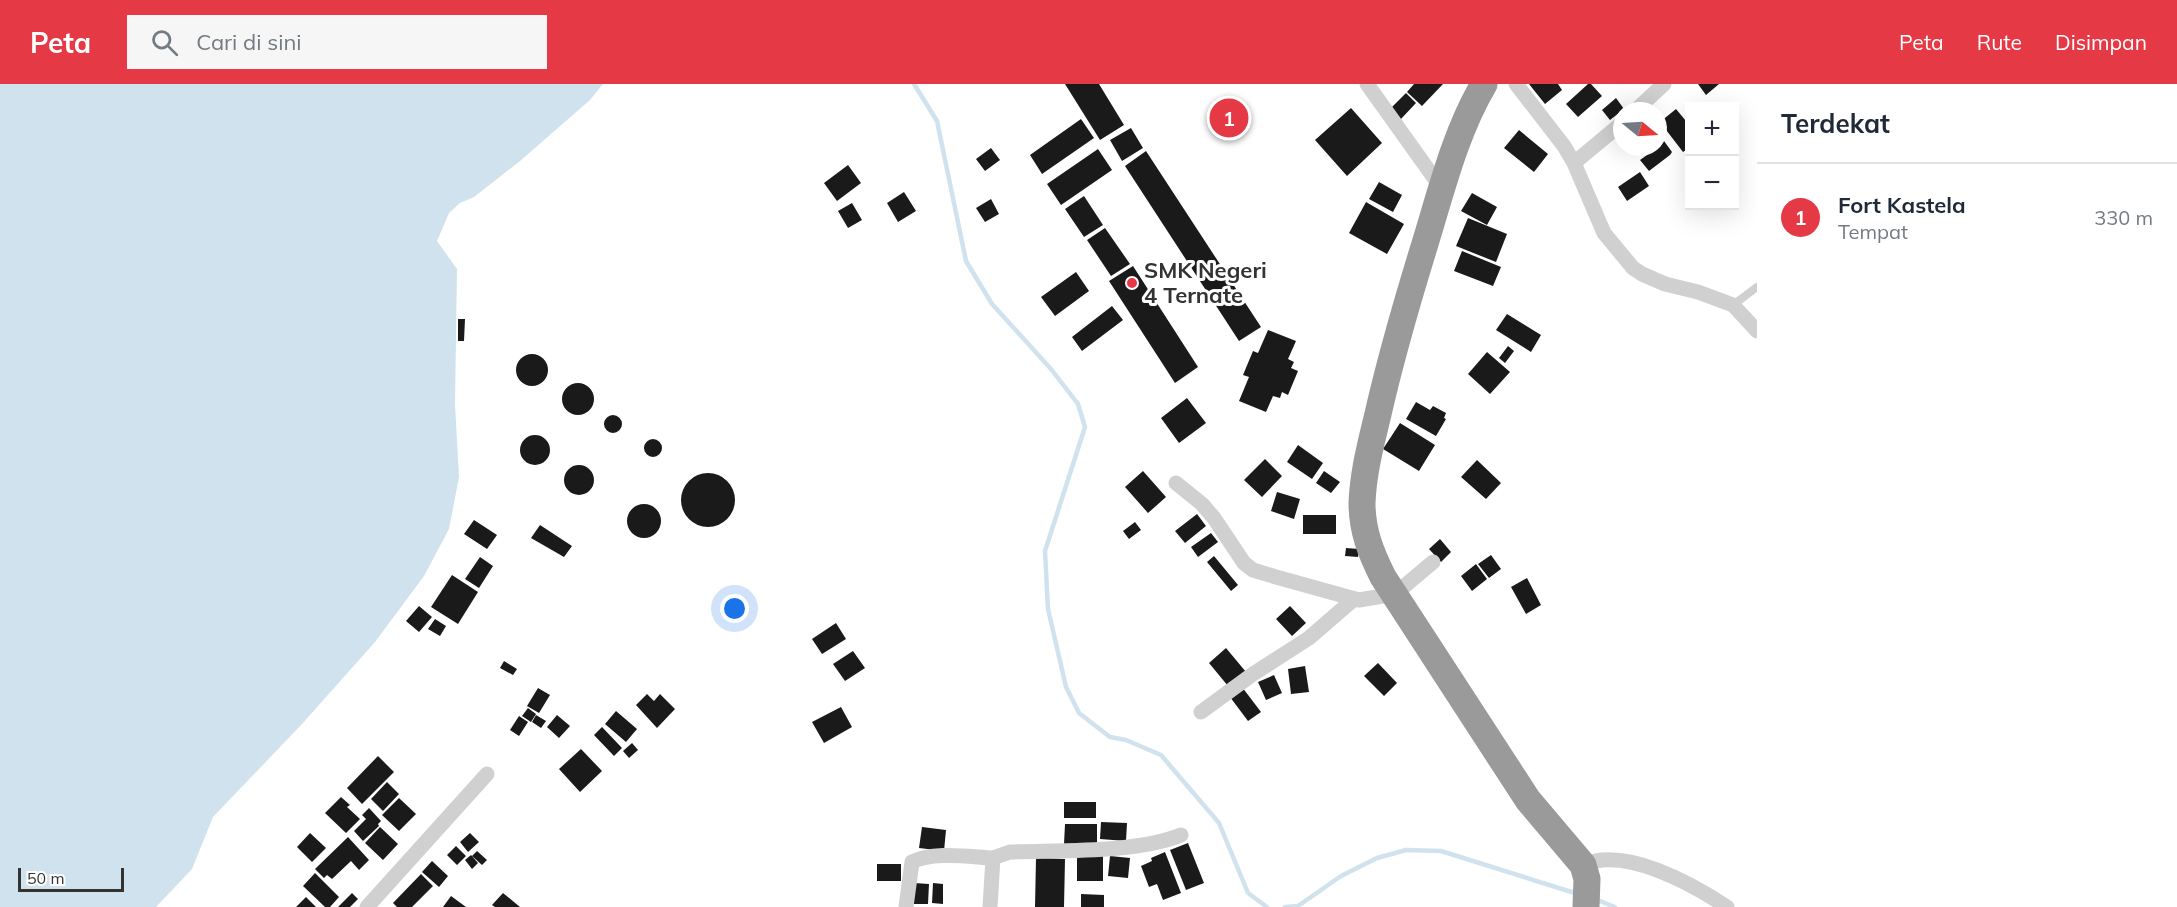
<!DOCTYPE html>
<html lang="id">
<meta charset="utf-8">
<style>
:root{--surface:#fff;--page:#f6f6f7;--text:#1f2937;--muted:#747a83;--line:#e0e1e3;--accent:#e63946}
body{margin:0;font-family:Mulish,sans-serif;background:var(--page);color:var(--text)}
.controls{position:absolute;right:18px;top:18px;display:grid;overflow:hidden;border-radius:0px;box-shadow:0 6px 24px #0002}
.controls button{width:54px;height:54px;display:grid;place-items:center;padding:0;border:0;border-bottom:2px solid var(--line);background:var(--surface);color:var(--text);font:30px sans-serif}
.compass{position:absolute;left:1613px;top:18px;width:54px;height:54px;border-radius:50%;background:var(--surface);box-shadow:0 6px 24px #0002;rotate:108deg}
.scale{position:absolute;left:18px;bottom:15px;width:106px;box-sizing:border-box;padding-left:6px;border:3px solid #333;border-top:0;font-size:16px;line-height:21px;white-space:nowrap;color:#333;-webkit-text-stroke:4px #fff;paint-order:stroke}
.you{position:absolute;left:735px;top:525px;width:21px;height:21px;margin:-15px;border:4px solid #fff;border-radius:50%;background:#1a73e8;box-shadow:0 0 0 9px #1a73e833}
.badge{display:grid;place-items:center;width:39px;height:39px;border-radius:50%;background:var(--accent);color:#fff;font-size:20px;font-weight:700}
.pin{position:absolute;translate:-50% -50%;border:3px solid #fff;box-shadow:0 2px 6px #0006}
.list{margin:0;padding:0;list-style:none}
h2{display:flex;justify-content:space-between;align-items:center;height:78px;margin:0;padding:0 24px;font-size:26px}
h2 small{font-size:20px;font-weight:400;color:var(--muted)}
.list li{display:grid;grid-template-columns:39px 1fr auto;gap:18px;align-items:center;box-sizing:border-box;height:108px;padding:0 24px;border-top:2px solid var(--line)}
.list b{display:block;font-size:22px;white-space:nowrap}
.list p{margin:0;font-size:20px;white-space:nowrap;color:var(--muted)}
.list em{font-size:20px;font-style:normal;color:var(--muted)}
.icon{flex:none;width:33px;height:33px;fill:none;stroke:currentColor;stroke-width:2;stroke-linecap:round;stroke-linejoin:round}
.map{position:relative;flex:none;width:1757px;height:823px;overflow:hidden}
header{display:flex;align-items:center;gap:36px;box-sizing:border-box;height:84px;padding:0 30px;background:var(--accent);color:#fff}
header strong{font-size:28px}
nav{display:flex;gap:33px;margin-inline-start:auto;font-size:21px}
.search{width:420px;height:54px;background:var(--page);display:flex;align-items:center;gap:15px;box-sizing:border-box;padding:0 21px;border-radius:0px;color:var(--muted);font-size:22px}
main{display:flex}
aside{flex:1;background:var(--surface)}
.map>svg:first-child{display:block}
.water{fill:#cfe2ee}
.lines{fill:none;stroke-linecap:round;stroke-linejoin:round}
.stream{stroke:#cfe2ee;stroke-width:4.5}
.building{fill:#1a1a1a}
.lane{stroke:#d0d0d0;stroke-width:8}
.street{stroke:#d0d0d0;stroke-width:15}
.highway{stroke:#9a9a9a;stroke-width:27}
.poi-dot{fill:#e63946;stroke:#fff;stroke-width:2}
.labels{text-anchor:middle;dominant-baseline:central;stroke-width:6;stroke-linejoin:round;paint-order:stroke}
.poi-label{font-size:22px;font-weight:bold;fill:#333;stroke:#fff;text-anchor:start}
</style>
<header>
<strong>Peta</strong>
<div class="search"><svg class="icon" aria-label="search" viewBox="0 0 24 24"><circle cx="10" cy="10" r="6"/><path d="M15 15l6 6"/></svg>Cari di sini</div>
<nav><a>Peta</a><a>Rute</a><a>Disimpan</a></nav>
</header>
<main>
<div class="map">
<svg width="1757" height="823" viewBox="0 0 1757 823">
<rect width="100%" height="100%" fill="#fff"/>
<path class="water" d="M0,0H603L590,16L520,77L474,113L460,119L449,129L437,157L457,185L455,320L459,393L449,445L424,492L375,558L302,640L213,733L192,785L156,823H0Z"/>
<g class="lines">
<path class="stream" d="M914,0L937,37L966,177L992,220L1051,285L1078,320L1085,343L1045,467L1048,525L1066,603L1079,629L1110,653L1126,656L1161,671L1219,739L1248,809L1267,823
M1595,815L1615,823
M1285,823L1298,822L1341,792L1377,774L1406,766L1441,767L1578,810"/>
</g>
<path class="building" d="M1065,0H1099L1124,41L1100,56Z
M1414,0H1443L1422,22L1407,8Z
M1529,0H1558L1562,6L1545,20Z
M1588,0H1591L1602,12L1578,33L1566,20Z
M1698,0H1719L1706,11Z
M1406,9L1416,19L1400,36L1389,26Z
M1616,14L1624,25L1610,36L1602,26Z
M1351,24L1382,59L1347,92L1315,56Z
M1676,25L1686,37L1690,35V63L1683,68L1660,38Z
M1081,35L1094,54L1042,90L1030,71Z
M1131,44L1143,64L1122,77L1110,56Z
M1519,46L1548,70L1534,88L1504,64Z
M1658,55L1661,59L1664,57L1672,68L1670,71L1649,87L1640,76L1647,71L1641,63H1658Z
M991,64L1000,76L985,87L976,75Z
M1098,65L1112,86L1061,121L1047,100Z
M1146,67L1261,243L1239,257L1125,82Z
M848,81L861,99L837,117L824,99Z
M1640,88L1649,102L1627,117L1618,103Z
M1379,98L1402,111L1393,128L1369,115Z
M904,108L916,127L898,138L887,119Z
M1472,109L1497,123L1487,141L1461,127Z
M1084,112L1103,141L1084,153L1065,125Z
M991,115L999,130L985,138L976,124Z
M1366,118L1404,140L1387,170L1349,149Z
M852,119L862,136L848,144L838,127Z
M1468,134L1507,150L1496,178L1456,162Z
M1105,144L1130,180L1111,192L1087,156Z
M1462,167L1501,183L1493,202L1454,187Z
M1133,182L1198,283L1175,299L1109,197Z
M1076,188L1089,207L1055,232L1041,213Z
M1112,222L1123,236L1082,267L1072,253Z
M1507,230L1541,251L1531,268L1496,246Z
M458,235H465L464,257H458Z
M1268,246L1296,257L1288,275L1294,278L1291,284L1298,287L1288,311L1282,308L1280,314L1273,312L1266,328L1239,317L1249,293L1243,291L1253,267L1258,269Z
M1508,262L1514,267L1505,279L1499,274Z
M1487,268L1510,288L1490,310L1468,290Z
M516 286a16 16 0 1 1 32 0a16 16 0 1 1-32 0Z
M562 315a16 16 0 1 1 32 0a16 16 0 1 1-32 0Z
M1187,314L1206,339L1179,359L1161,334Z
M1416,318L1430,326L1433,322L1446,329L1444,334L1446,335L1436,352L1406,335Z
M604 340a9 9 0 1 1 18 0a9 9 0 1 1-18 0Z
M1400,339L1435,361L1419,387L1383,365Z
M520 366a15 15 0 1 1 30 0a15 15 0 1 1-30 0Z
M644 364a9 9 0 1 1 18 0a9 9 0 1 1-18 0Z
M1298,361L1323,379L1312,395L1287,378Z
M1265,375L1282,392L1262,413L1244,396Z
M1477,376L1501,399L1486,415L1461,393Z
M564 396a15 15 0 1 1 30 0a15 15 0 1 1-30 0Z
M1143,387L1166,413L1148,429L1125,403Z
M1324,387L1340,398L1331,409L1316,399Z
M681 416a27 27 0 1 1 54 0a27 27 0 1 1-54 0Z
M1277,408L1300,415L1294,435L1271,427Z
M627 437a17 17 0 1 1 34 0a17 17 0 1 1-34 0Z
M1197,430L1206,442L1185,459L1175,447Z
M1303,431H1336V450H1303Z
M474,436L497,451L487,465L464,450Z
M1135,438L1141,446L1129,455L1123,447Z
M540,441L572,462L564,473L531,454Z
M1211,449L1218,458L1198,473L1191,463Z
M1440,455L1451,468L1441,478L1429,465Z
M1346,464L1359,465L1358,473L1345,472Z
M1491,471L1501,485L1489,494L1478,480Z
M1214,472L1238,501L1231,507L1207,478Z
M480,473L493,482L479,504L465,495Z
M1476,480L1487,495L1472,507L1461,492Z
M452,491L478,508L458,540L431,523Z
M1527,494L1541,521L1526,530L1511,503Z
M419,522L432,533L419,548L406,537Z
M1290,522L1306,539L1292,552L1276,535Z
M435,535L446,542L440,552L428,545Z
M836,539L846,555L822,570L812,555Z
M1226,564L1246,588L1228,602L1209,579Z
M853,567L865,584L845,597L833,580Z
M504,577L517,585L513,591L500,584Z
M1378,579L1397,599L1384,612L1364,592Z
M1305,582L1309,608L1291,610L1288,585Z
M1274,591L1282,609L1266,616L1258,598Z
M1242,603L1261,628L1248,637L1230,613Z
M538,604L550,611L539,629L527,622Z
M647,610L654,617L660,610L675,625L657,644L636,621Z
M841,623L852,643L824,659L812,638Z
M528,624L536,630L531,638L522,632Z
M616,627L637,645L626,658L605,640Z
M536,631L546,637L541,644L532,638Z
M557,631L570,642L559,654L547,643Z
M519,632L528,638L519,652L510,646Z
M602,643L622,664L614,672L594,651Z
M632,659L638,666L629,674L623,667Z
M581,665L602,687L580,708L559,685Z
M378,672L394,688L362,720L347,704Z
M387,698L399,710L383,727L371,715Z
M341,713L350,721L347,723L360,735L346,749L325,729Z
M399,714L416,730L399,747L382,731Z
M1064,718H1096V734H1064Z
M369,724L381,737L378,740L379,742L363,757L354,747L366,735L362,731Z
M1101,738L1127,739L1126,757L1100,755Z
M1065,740H1097V760H1064Z
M380,743L398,760L383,776L365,759Z
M922,743L946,746L944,767L919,764Z
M310,749L326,764L312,778L297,763Z
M470,749L479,758L468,768L460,758Z
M348,753L369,776L359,786L351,777L332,795L327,791L324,794L315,785Z
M1188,759L1204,799L1186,806L1170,766Z
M456,762L466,772L457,781L447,771Z
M477,767L487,776L482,781L472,772Z
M1165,768L1181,809L1163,816L1157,800L1149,803L1141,782L1152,777L1151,774Z
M471,771L478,779L472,785L465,776Z
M1077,771L1103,772V797H1077Z
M1110,772L1130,774L1128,794L1108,792Z
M1036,774L1065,775L1064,823H1035Z
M432,777L448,792L439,803L422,788Z
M877,780H901V797H877Z
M315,789L339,813L330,823H325L303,802Z
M421,790L433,802L412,823H397L393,819Z
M914,799L929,800L928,820H913Z
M933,799L943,800V820L932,819Z
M352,809L358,815L350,823H338Z
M503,809L520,823H495L492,821Z
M1081,810L1104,811V823H1081Z
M451,812L466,823H443Z
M306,813L316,823H296Z"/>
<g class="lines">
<path class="lane" d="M1733,221L1757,203"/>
<path class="street" d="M1367,0L1442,105
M1516,0L1564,62L1574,79L1622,39
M1635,27L1664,0
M1574,79L1604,149L1633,184L1642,190L1665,200L1698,208L1733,221L1757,247
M1176,399L1202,420L1214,434L1244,479L1253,486L1276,493L1359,516L1395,510L1433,478
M1201,628L1253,590L1309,554L1354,515
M1583,781C1625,762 1692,800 1727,823
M367,823L487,690
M906,823L912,778C933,767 970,773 993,774
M990,823L993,774L1010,768C1060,766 1137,769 1181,751"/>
<path class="highway" d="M1484,0C1455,49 1441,108 1424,163C1407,218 1391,273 1378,330C1371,359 1363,389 1362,419C1362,447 1371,469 1383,493L1528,716L1583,781L1587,795L1586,823"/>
</g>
<circle class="poi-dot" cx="1132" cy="199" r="6"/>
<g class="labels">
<g class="poi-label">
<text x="1144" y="186">SMK Negeri<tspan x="1144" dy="25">4 Ternate</tspan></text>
</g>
</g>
</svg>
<div class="controls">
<button>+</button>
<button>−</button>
</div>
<svg class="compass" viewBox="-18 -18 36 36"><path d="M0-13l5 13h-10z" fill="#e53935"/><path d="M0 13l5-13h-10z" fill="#747a83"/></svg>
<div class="scale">50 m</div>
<div class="you"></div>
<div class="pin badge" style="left:1229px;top:34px">1</div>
</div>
<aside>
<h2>Terdekat<small></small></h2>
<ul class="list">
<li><span class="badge">1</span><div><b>Fort Kastela</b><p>Tempat</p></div><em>330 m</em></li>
</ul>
</aside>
</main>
